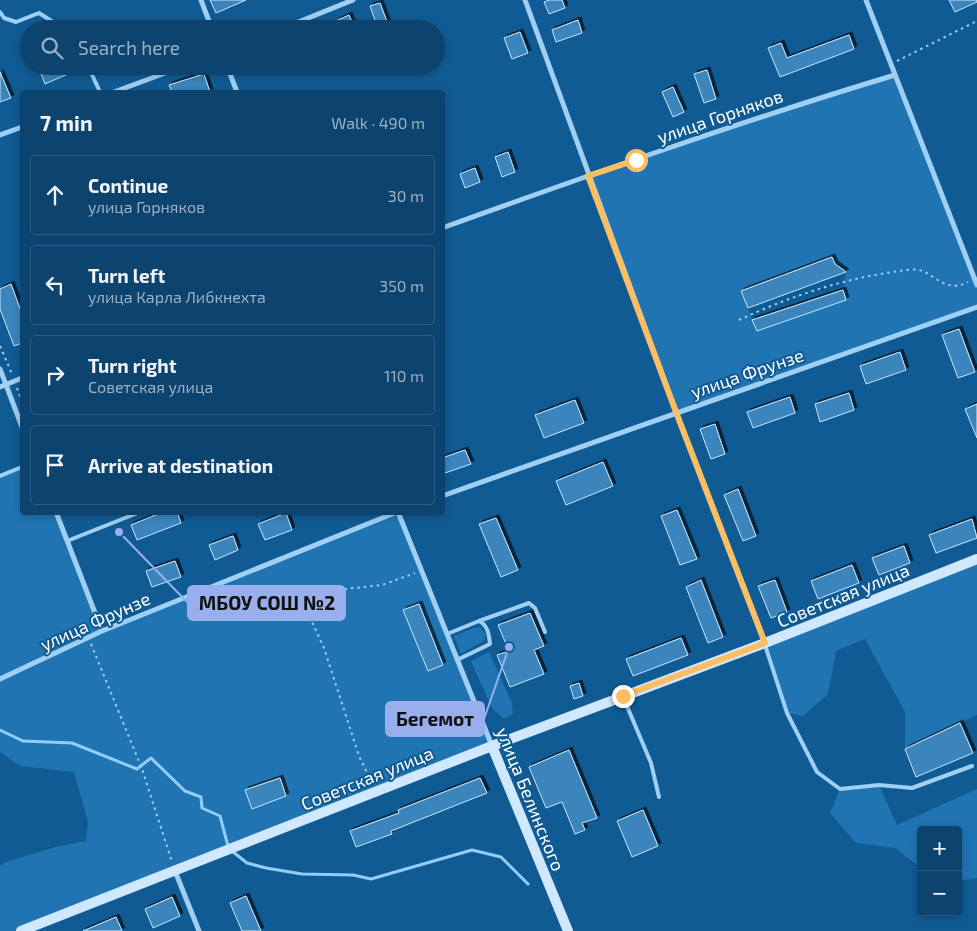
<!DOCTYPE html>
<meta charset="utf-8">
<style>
:root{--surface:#0d446f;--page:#164b74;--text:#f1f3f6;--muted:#9ab0c3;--line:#2d5c82}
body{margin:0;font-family:"Exo 2",sans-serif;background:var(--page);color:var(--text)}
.controls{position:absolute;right:15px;bottom:15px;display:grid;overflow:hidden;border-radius:5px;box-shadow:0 2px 8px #0003}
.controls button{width:45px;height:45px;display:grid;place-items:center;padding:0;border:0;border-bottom:1px solid var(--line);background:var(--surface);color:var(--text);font:25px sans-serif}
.stop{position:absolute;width:15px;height:15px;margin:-11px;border:4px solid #ffbe61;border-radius:50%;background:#fff}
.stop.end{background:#ffbe61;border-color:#fff;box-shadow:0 1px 5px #0008}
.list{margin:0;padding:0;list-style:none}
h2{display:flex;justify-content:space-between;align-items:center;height:65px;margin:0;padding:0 20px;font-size:21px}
h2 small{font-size:16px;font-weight:400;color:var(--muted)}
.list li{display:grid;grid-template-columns:32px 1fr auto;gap:15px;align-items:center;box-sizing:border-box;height:80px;margin:0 10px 10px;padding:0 10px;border:1px solid var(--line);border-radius:5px}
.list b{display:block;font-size:19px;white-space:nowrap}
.list p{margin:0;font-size:16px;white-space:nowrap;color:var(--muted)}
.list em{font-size:16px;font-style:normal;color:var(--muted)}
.icon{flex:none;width:28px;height:28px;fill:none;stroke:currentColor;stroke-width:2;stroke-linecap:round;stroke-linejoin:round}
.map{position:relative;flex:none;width:977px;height:931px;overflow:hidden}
.search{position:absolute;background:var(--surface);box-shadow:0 2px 8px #0003;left:20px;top:20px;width:425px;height:55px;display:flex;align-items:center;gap:12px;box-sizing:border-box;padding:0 18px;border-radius:28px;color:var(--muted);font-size:19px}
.panel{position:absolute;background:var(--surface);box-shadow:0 2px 8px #0003;left:20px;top:90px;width:425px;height:425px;border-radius:5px}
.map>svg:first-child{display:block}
.green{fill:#2074b1;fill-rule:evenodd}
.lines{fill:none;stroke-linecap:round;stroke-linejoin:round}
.stream{stroke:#91cdf6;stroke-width:3}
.building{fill:#3a85bc;stroke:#c7e6fd;filter:url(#shadow)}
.path{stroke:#9fcff3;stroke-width:2;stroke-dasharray:2.5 4;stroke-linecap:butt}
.lane{stroke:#9fcff3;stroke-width:4}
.street{stroke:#9fcff3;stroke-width:5}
.secondary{stroke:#cfe8fd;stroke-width:10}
.route{stroke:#ffbe61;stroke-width:6}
.labels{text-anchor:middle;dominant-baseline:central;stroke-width:4;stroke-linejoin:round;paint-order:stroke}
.street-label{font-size:18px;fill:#fff;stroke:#115b94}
.leader{fill:none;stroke:#99afed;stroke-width:2}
.callout-dot{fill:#99afed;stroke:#115b94;stroke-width:2}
.callout{fill:#99afed;stroke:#99afed;stroke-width:2}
.callout-label{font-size:19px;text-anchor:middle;font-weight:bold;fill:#111}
</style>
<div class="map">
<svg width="977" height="931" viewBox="0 0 977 931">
<defs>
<filter id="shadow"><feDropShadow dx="3" dy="-3" stdDeviation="0" flood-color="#0009"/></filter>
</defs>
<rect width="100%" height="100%" fill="#115b94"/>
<path class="green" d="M895,75L977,285V307L676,412L588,176ZM832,257L835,264L846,272L843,290L845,300L757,331L741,291Z
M22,467V512L56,513L102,631L397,513L492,746L21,931H0V866L6,862L55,847L86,841L88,822L74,772L20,766L0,752V476Z
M977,559V715L905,749V712L865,639L836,651L828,694L803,716L787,713L765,643Z
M477,627L481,628L486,635L485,640L461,654L454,636Z
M489,652L512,703L513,714L504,719L492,708L471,661Z
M879,785L897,825L977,789V878L958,881V830H921V868L895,848L856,843L830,813L840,789Z"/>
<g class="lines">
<path class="stream" d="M0,730L23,741L72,743L137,769L151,758L185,791L201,797L202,808L220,816L228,846
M232,851L247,863L266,868L302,874L353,875L371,879L472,850L501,857L528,884"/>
</g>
<path class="building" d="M210,0H246L216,13Z
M549,0H562L565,8L549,14L544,2Z
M949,0H977V2L955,12Z
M380,3L389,27L384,29H378L370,6Z
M349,15L355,29H339L336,21Z
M578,20L582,33L556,42L552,30Z
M520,32L528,53L512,59L504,38Z
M849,35L854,49L780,77L768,48L781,43L787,58Z
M38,66H84V67L45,84Z
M707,70L716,99L704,103L694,74Z
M0,72L11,98L0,102Z
M204,74L210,92H172L169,85Z
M673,87L684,112L673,117L662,92Z
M508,152L515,172L502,177L495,157Z
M475,168L480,182L465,188L460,174Z
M832,257L835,264L846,272L748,308L741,291Z
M11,284L22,314V343L14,346L0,309V289Z
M843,290L846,300L757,331L752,320Z
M959,329L975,372L958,378L942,335Z
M900,352L906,370L866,384L860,366Z
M849,393L854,410L820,422L815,404Z
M790,397L795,413L753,428L747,412Z
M575,400L584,423L544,438L535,415Z
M977,404V438L965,409Z
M715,424L725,454L711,459L700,429Z
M465,450L471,464L445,473L442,458Z
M603,462L613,486L566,505L556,481Z
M738,489L756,536L743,541L724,495Z
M677,510L697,559L680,565L661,516Z
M163,512H177L181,523L137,540L131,525Z
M286,513L292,530L265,540L258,524Z
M496,518L518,570L501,577L479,524Z
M972,519L977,538L936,553L929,535Z
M233,536L238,550L215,560L209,545Z
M904,546L910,563L879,575L872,558Z
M175,561L181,577L152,587L146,571Z
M852,565L859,583L818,599L811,581Z
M701,580L723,637L708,643L686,587Z
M775,580L787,612L771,618L758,586Z
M419,604L443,665L428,671L403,610Z
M530,613L544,646L534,650L544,674L510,687L497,655L509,651L498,625Z
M681,638L688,655L633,676L626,659Z
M579,683L583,696L574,699L570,686Z
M960,723L973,753L916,777L905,749Z
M569,750L597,818L582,823L585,830L575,834L562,802L546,808L529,767Z
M280,778L286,796L252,809L245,790Z
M480,778L487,793L391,831L392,834L356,847L350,831L399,813L398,810Z
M643,810L658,846L632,857L617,821Z
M246,896L261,931H242L230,903Z
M172,897L180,916L153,928L145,909Z
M116,917L122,931H83Z"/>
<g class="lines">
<path class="path" d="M897,61L977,21
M739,320C788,297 845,278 900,271C905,270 914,269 919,270C935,274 946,294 968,282
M0,346L12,374
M17,388L22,402
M91,644L142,769L172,862
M372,783L359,756L324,648L307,611L345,589L382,585L415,573"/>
<path class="lane" d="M0,12L4,18L16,22L39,13L64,29
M88,66L100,92
M0,476L22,467
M67,541L140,512
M479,621L529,603L535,608L545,632
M447,634L479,621C488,625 489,635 490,644L457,660
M765,645L787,713L817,772L840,789L879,785L912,788L972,766
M624,699L651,763L659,797"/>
<path class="street" d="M201,0L212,29
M525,0L676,412L765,643
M866,0L977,285
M281,29L353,0
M227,66L237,92
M114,92L184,66
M0,135L22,127
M442,228C592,174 742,121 895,75
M0,369L22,427
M0,387L22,378
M442,496L977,307
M56,512L102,631
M398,512L492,746
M0,679L102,631L397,512
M175,871L199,931"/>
<path class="secondary" d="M492,746L568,931
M21,931L492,746L765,643L977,559"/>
</g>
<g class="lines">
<path class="route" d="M623,696L765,643L676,412L588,176L636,160"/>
</g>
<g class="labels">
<g class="street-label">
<text transform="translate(720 116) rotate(-19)">улица Горняков</text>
<text transform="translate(747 373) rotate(-19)">улица Фрунзе</text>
<text transform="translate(843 595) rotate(-22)">Советская улица</text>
<text transform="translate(95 621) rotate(-24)">улица Фрунзе</text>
<text transform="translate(367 778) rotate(-22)">Советская улица</text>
<text transform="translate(531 799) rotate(68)">улица Белинского</text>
</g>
</g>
<path class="leader" d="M119 532L188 603M509 647L484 719"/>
<g class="callout-dot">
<circle cx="119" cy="532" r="5"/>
<circle cx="509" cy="647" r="5"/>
</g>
<g class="callout">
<rect x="188" y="586" width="157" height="34" rx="5"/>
<rect x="386" y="702" width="98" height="34" rx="5"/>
</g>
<g class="callout-label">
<text x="267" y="610">МБОУ СОШ №2</text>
<text x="435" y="726">Бегемот</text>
</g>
</svg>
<div class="controls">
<button>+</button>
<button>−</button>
</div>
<div class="stop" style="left:636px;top:160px"></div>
<div class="stop end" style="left:623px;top:696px"></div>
<div class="search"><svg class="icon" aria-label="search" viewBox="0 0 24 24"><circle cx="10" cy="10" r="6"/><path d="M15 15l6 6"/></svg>Search here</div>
<section class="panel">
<h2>7 min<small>Walk · 490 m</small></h2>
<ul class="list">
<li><svg class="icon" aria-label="ahead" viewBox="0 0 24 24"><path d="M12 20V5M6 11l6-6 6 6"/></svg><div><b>Continue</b><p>улица Горняков</p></div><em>30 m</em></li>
<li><svg class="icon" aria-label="left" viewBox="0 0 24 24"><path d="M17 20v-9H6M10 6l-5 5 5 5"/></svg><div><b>Turn left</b><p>улица Карла Либкнехта</p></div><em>350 m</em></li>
<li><svg class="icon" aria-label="right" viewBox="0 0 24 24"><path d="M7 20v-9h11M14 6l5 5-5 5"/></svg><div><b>Turn right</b><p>Советская улица</p></div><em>110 m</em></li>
<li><svg class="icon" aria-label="arrive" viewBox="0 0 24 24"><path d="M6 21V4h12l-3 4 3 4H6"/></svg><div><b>Arrive at destination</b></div></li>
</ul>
</section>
</div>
